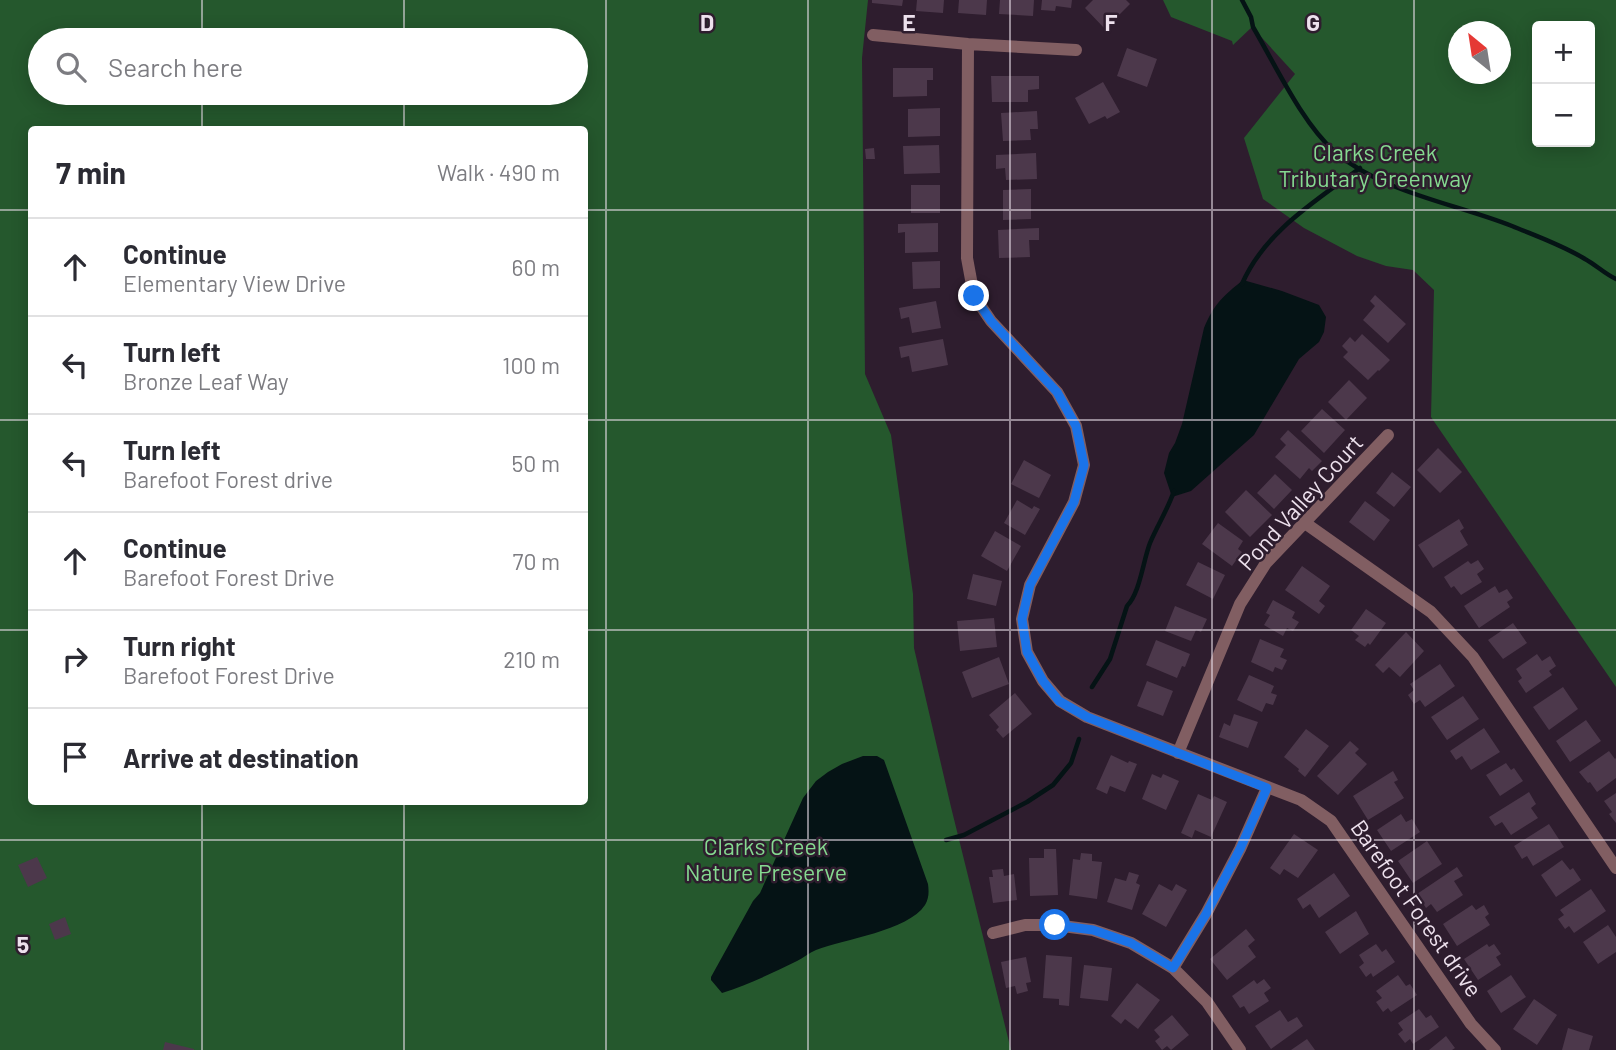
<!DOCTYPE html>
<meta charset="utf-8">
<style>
:root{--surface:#fff;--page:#f7f7f7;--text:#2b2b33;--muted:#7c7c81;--line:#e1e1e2}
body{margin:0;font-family:Barlow,sans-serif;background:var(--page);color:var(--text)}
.controls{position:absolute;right:21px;top:21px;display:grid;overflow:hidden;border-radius:7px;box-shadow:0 4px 18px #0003}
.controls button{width:63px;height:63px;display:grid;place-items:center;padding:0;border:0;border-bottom:2px solid var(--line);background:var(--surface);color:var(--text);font:35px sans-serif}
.compass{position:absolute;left:1448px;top:21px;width:63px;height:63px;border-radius:50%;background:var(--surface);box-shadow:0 4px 18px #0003;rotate:330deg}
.stop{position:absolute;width:21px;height:21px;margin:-16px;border:5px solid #1a73e8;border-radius:50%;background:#fff}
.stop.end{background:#1a73e8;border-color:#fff;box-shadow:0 2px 7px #0008}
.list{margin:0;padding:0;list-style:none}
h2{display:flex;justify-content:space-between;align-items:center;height:91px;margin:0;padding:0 28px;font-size:30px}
h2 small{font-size:23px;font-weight:400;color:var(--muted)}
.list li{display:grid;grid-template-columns:46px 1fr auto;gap:21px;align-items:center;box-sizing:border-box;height:98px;padding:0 28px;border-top:2px solid var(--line)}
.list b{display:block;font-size:26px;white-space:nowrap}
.list p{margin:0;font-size:23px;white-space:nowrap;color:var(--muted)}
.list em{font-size:23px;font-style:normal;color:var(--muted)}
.icon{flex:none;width:38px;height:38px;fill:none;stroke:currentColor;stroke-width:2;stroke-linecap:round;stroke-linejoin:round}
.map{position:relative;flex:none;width:1616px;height:1050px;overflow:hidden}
.search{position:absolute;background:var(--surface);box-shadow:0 4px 18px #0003;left:28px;top:28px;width:560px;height:77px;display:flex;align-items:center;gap:18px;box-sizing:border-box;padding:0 24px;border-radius:38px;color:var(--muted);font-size:26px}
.panel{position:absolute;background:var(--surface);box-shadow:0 4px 18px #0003;left:28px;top:126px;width:560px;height:679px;border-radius:7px}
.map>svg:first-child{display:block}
.green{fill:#25582d;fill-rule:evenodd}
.water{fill:#051315}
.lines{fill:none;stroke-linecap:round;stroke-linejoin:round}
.stream{stroke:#051315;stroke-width:4.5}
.building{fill:#4c384b}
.minor{stroke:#815e62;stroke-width:12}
.route{stroke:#1a73e8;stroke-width:9}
.grid{fill:none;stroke:#ede1ed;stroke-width:2;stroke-opacity:0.55}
.labels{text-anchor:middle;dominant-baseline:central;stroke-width:5;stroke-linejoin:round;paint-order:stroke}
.park-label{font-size:23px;fill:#85d990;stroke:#2e1d2e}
.street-label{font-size:23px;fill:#ede1ed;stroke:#2e1d2e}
.grid-label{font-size:23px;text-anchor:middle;font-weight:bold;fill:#ede1ed;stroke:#2e1d2e;stroke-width:5;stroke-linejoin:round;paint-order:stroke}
</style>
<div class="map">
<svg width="1616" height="1050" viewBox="0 0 1616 1050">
<rect width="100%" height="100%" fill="#2e1d2e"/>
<path class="green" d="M0,0H868L862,58L865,374L891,435L913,594L914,648L951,807L1011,1050H0ZM40,40H576V93H40ZM32,130H584V802H32Z
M1163,0H1616V687L1431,417L1434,290L1413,270L1386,266L1357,256L1304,228L1263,199L1244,138L1295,74L1252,27L1233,45L1232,41L1171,17ZM1537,26H1590V142H1537ZM1458,32H1500V74H1458Z"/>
<path class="water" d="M1243,280L1282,291L1319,305L1326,317L1324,332L1319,342L1299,359L1254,435L1191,491L1172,497L1164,473L1169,453L1175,443L1182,424L1204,328C1214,304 1223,296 1243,280Z
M863,756H877L884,760L928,884C929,892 929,898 925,905C908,931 844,939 816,950C809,953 803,958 797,961C772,973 748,985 722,993L711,980V977L753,901L760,893L803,798L816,781L828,772L842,764Z"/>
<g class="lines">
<path class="stream" d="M1242,0L1251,17L1253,27C1276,66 1302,123 1335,152C1383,193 1454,203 1512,226C1536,236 1562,245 1585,259C1596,265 1605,274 1616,279
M1242,284C1265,231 1316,201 1360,168
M1092,687L1110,659L1127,606C1140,593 1143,561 1150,543C1157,526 1168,509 1174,491
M946,840L964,835L1027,802L1053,785L1071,763L1079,739"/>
</g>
<path class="building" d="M872,0H903L902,6L872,3Z
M917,0H944L943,13L916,11Z
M959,0H987L986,15L958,13Z
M1000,0H1034L1033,16L999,14Z
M1042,0H1072L1071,8L1056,6L1055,11L1041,10Z
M1093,0H1126L1130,4L1105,29L1085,8Z
M1127,48L1157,59L1147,87L1117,76Z
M893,68H933V80H927V96L893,97Z
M991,76H1039V89L1028,90V102H992Z
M1103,82L1120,112L1107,119L1105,116L1089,124L1075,98Z
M940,108V136L908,137V109Z
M1037,111L1038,129H1030L1031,140L1003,141L1001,113Z
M939,145L940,173L904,174L903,146Z
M874,148L875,159H866L865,149Z
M1036,153L1037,179L1006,180L1005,168L996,169V155Z
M911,185H940V213H911Z
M1031,189V219L1003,220V190Z
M938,223V252L905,253V232L898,233V224Z
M1039,228V240H1029L1030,257L999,258L998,230Z
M940,261V288L913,289L912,262Z
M1375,295L1406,324L1388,343L1363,320L1375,306L1370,301Z
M936,301L941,328L912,333L909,317L901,319L899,308Z
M1362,334L1390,360L1379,371L1378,370L1368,380L1343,357L1348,352L1342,346L1350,337L1355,342Z
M943,339L948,365L912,372L909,356L901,358L899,347Z
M1349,380L1367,398L1346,420L1328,402Z
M1322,409L1345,430L1324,453L1301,431Z
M1288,430L1322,461L1312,471L1309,468L1300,479L1275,457L1286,445L1280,439Z
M1438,448L1462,472L1440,493L1417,470Z
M1024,460L1051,475L1039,498L1011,484Z
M1392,472L1411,487L1394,507L1376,493Z
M1275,474L1292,490L1274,509L1257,493Z
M1246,490L1272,515L1250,537L1225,512Z
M1017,500L1032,509L1034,506L1040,509L1025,535L1004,523Z
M1365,501L1390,520L1374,541L1349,522Z
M1459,519L1464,528L1460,531L1468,545L1433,568L1418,545Z
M1218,523L1243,541L1238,549L1242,552L1232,566L1202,544Z
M995,531L1021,546L1007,571L981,556Z
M1478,560L1484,569L1477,574L1482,582L1461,595L1454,586L1451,588L1444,577L1468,561L1471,564Z
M1198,562L1225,575L1213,599L1186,585Z
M1302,566L1330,586L1319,601L1325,606L1319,614L1285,590Z
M973,574L1002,581L996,606L967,599Z
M1495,586L1499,593L1507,589L1513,598L1507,602L1510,607L1479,628L1464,606Z
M1273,600L1295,612L1292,618L1299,622L1293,631L1287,628L1283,636L1264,625L1270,615L1266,613Z
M1175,606L1207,619L1201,632L1196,630L1191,641L1165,631Z
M1366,609L1386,623L1370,645L1368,643L1365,647L1355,640L1359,636L1351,630Z
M994,618L997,647L960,651L957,621Z
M1513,623L1527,643L1503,659L1488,640Z
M1406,632L1424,651L1400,677L1389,667L1383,673L1375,665Z
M1260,639L1284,649L1280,657L1287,660L1282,670L1275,667L1273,672L1251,662Z
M1156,640L1190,654L1185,667L1182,666L1177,678L1146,665Z
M1537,654L1542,661L1550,656L1556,666L1549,671L1552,675L1526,693L1518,681L1522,678L1516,669Z
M999,657L1009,684L972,698L962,672Z
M1440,664L1455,686L1425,707L1420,700L1414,704L1408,695L1414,690L1410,684Z
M1249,675L1274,686L1271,693L1277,695L1273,705L1266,703L1262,712L1237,700Z
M1147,681L1173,691L1163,716L1137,706Z
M1563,687L1578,709L1549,730L1533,707Z
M1015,693L1032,714L1003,738L996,730L999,727L989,715Z
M1463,696L1479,719L1447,740L1431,717Z
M1234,714L1258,722L1248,748L1219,737L1224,723L1230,726Z
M1586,720L1601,741L1570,762L1556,741Z
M1484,728L1500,752L1471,770L1462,756L1456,760L1450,751Z
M1306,729L1329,746L1305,777L1298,771L1299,769L1284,757Z
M1350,741L1359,749L1355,753L1367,764L1338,795L1317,776Z
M1609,751L1615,759L1616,758V778L1597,792L1590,782L1588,783L1579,772Z
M1111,755L1128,763L1129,761L1137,764L1125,792L1110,786L1107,794L1096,789Z
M1506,763L1511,770L1514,768L1523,781L1500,796L1486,775Z
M1393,771L1398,780L1394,782L1404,798L1368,820L1353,796Z
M1152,774L1161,778L1163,774L1179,781L1166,810L1142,799Z
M1529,792L1536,804L1531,808L1538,818L1511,835L1502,822L1495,826L1489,817Z
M1616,793V823L1609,814L1612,812L1604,801Z
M1198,794L1212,800L1214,796L1227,802L1211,837L1195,830L1192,838L1181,833Z
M1401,814L1406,822L1412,819L1420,832L1391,851L1377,830Z
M1549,824L1564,847L1533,866L1527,856L1522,859L1514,846Z
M1294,834L1318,850L1298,878L1284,869L1280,875L1270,868Z
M1427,841L1442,864L1413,883L1398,861Z
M1044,849H1056L1058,895L1030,896L1029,858H1044Z
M1081,853L1092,854V861L1102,862L1097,899L1069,895L1073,859L1080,860Z
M37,857L47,878L28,887L18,865Z
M1562,860L1570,870L1573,868L1581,880L1556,897L1541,875Z
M1457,867L1463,876L1454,881L1463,895L1437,912L1431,904L1426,908L1417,894Z
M1003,869L1004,876L1014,874L1017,900L993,903L989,877H993L992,870Z
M1129,872L1139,875L1136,883L1140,885L1132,910L1107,902L1115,878L1126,881Z
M1334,873L1350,896L1319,918L1310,904L1303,909L1297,899Z
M1159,884L1172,891L1176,884L1187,890L1166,927L1142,914Z
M1591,889L1606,911L1574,933L1569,926L1565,929L1558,919L1564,915L1560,910Z
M1472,905L1476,910L1484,905L1489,914L1485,917L1490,925L1457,946L1443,924Z
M1356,911L1369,934L1340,954L1325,932Z
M65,917L71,934L55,940L49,924Z
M1608,925L1616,937V952L1598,964L1583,942Z
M1246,929L1255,940L1248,946L1256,957L1227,980L1210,959Z
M1376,944L1382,952L1386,949L1395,962L1373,977L1371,973L1366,977L1359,967L1364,963L1359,955Z
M1487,944L1489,947L1494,944L1501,954L1496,957L1501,965L1478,980L1464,959Z
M1046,955L1072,957L1069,1006L1059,1005V999L1043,998Z
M1026,957L1031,982L1026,983L1028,991L1017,994L1015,986L1006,988L1001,962Z
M1084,965L1112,968L1108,1001L1080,998Z
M1398,975L1406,986L1410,984L1417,995L1391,1012L1388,1008L1383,1012L1376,1002L1382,998L1376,991Z
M1511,975L1526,997L1501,1013L1487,991Z
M1264,979L1271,988L1264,993L1269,1001L1249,1014L1244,1006L1240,1008L1232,996L1254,980L1257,984Z
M1137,983L1160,1000L1138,1029L1125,1019L1121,1024L1111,1016Z
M1534,999L1557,1015L1537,1045L1513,1029Z
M1419,1009L1426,1018L1431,1015L1439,1027L1413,1044L1410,1039L1405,1043L1398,1034L1403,1030L1398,1023Z
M1280,1010L1288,1022L1297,1017L1303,1026L1271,1049L1255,1026Z
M1172,1015L1189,1035L1171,1050L1167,1046L1162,1050L1155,1041L1160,1037L1154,1030Z
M1568,1028L1593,1036L1589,1050H1562Z
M1446,1036L1455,1048L1452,1050H1429Z
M1307,1039L1315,1050H1291Z
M165,1042L194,1049V1050H163Z"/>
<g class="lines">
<path class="minor" d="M873,35L968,44L1076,50
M968,44L967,258L974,296L991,321L1057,392L1076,426L1084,465L1074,502L1030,585L1022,619L1027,652L1043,681L1060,701L1087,717L1301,800L1331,821L1471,1024L1495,1050
M1305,523L1431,612L1473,657L1616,868
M1178,753L1240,604L1266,563L1388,435
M993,933L1025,925H1055L1093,930L1131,943L1173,968L1207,1002L1240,1050
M1173,968L1206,914L1240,849L1267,788"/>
</g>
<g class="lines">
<path class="route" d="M974,296L991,321L1057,392L1076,426L1084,465L1074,502L1030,585L1022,619L1027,652L1043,681L1059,701L1087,717L1267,788L1240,849L1206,914L1173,968L1131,943L1093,930L1055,925"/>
</g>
<path class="grid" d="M202,0V40M404,0V40M606,0V1050M808,0V1050M1010,0V1050M1212,0V1050M1414,0V1050M202,93V130M404,93V130M0,210H32M584,210H1616M0,420H32M584,420H1616M0,630H32M584,630H1616M202,802V1050M404,802V1050M0,840H1616"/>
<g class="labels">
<g class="park-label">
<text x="1375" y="152">Clarks Creek<tspan x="1375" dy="26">Tributary Greenway</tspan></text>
<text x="766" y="846">Clarks Creek<tspan x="766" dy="26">Nature Preserve</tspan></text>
</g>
<g class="street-label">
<text transform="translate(1300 502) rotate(-48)">Pond Valley Court</text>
<text transform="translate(1417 908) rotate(55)">Barefoot Forest drive</text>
</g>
</g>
<g class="grid-label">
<text x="707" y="31">D</text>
<text x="909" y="31">E</text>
<text x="1111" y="31">F</text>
<text x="1313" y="31">G</text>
<text x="23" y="953">5</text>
</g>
</svg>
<div class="controls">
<button>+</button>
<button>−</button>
</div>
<svg class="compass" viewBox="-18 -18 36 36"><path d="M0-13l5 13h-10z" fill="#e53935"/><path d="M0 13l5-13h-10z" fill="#7c7c81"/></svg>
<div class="stop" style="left:1055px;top:925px"></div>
<div class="stop end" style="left:974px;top:296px"></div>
<div class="search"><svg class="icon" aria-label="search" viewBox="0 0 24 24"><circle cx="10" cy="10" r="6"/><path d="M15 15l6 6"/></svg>Search here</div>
<section class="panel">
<h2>7 min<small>Walk · 490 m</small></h2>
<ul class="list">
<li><svg class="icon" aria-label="ahead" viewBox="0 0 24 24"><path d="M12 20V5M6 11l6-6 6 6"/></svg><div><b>Continue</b><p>Elementary View Drive</p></div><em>60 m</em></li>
<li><svg class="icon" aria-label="left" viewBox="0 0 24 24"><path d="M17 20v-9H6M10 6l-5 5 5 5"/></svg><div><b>Turn left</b><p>Bronze Leaf Way</p></div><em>100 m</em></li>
<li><svg class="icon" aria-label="left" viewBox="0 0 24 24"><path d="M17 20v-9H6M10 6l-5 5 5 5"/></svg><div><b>Turn left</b><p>Barefoot Forest drive</p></div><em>50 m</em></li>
<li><svg class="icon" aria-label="ahead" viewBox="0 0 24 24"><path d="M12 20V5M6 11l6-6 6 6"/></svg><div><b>Continue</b><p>Barefoot Forest Drive</p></div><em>70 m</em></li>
<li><svg class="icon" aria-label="right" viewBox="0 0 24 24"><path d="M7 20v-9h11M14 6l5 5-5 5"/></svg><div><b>Turn right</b><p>Barefoot Forest Drive</p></div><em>210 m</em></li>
<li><svg class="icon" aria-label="arrive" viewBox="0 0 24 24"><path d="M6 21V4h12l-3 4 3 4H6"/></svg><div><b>Arrive at destination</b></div></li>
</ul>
</section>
</div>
